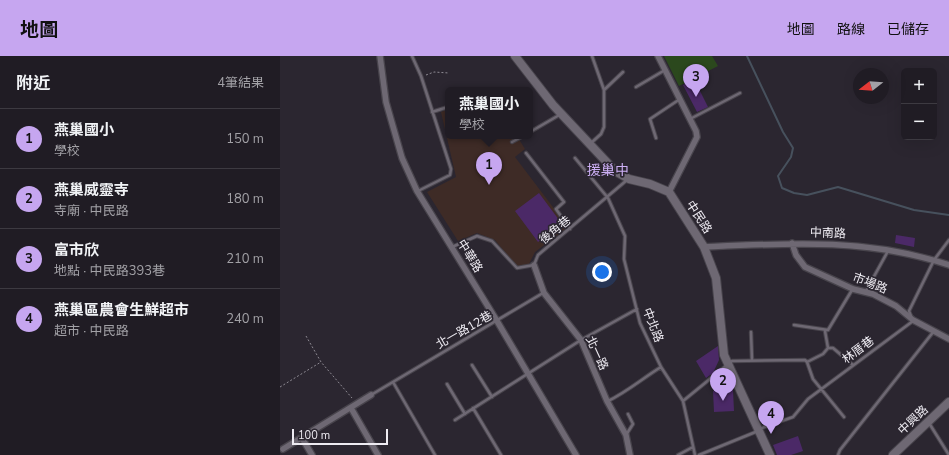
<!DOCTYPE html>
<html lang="zh-TW">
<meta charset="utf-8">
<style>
:root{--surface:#201c24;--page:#2d2931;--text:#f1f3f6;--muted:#a2a1a6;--line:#3d3a41;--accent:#c6a6f0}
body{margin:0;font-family:"Nunito Sans","Noto Sans TC",sans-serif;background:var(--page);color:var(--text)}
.controls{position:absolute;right:12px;top:12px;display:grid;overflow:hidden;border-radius:6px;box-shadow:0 4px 16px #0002}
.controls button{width:36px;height:36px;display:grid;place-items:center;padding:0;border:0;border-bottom:1px solid var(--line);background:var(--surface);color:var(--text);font:20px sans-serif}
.compass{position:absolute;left:573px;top:12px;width:36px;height:36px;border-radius:50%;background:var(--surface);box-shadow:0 4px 16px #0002;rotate:253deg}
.scale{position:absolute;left:12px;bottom:10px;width:96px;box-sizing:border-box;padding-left:4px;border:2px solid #eeebf2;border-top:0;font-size:11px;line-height:14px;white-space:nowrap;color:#eeebf2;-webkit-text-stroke:3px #2b2630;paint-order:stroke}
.you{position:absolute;left:322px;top:216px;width:14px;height:14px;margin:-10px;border:3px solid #fff;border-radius:50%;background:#1a73e8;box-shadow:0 0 0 6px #1a73e833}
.badge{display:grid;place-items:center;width:26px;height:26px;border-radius:50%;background:var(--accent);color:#111;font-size:13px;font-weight:700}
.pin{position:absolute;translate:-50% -33px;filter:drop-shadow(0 1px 2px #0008)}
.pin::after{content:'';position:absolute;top:21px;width:14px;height:12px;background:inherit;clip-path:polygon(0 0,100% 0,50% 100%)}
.popup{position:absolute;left:165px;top:31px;width:88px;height:52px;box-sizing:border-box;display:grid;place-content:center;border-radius:6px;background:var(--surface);filter:drop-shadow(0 1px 3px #0005);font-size:13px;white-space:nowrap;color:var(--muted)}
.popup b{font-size:15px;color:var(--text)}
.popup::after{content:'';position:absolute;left:50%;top:100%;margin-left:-8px;border:8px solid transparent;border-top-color:var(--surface)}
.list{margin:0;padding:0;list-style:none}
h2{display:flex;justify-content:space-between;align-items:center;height:52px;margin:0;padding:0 16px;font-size:17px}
h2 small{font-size:13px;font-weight:400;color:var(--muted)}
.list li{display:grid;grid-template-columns:26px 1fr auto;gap:12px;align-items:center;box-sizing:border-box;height:60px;padding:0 16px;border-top:1px solid var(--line)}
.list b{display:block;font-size:15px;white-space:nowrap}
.list p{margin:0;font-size:13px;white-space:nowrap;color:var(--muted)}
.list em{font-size:13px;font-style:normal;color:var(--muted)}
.map{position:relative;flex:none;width:669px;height:399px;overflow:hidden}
header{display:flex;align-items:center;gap:24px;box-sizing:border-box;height:56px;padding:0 20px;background:var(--accent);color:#111}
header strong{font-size:19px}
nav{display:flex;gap:22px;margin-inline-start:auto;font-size:14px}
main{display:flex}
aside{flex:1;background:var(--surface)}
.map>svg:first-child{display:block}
.education{fill:#3e2b26}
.green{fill:#2b481d}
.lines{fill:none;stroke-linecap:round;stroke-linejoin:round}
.stream{stroke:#47515d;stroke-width:2}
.building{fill:#4b2967}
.lane-casing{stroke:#48444c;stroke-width:4.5}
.street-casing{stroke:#48444c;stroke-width:8}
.secondary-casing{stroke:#48444c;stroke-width:10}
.path{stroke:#8e8a93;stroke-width:1;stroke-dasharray:2 2;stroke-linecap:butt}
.lane{stroke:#6e6873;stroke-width:2.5}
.street{stroke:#6e6873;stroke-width:5.5}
.secondary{stroke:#6e6873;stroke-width:8}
.labels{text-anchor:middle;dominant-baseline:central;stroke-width:3.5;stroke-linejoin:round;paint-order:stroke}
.street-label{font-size:12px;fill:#eeebf2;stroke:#2b2630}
.quarter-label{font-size:14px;fill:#ccaff4;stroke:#2b2630}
</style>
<header>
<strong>地圖</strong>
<nav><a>地圖</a><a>路線</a><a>已儲存</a></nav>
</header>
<main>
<aside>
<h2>附近<small>4筆結果</small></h2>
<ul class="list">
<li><span class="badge">1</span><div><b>燕巢國小</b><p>學校</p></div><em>150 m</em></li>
<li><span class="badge">2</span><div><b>燕巢威靈寺</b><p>寺廟 · 中民路</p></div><em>180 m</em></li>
<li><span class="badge">3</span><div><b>富市欣</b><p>地點 · 中民路393巷</p></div><em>210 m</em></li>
<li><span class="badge">4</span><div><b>燕巢區農會生鮮超市</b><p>超市 · 中民路</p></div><em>240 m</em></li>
</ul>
</aside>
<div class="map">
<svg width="669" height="399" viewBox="0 0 669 399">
<rect width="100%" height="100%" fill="#2b2630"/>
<path class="education" d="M168,53V80H237L245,93L235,101L288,171L255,196L249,208L241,211L236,210L215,184L197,177L178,185L147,136L176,121L161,56Z"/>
<path class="green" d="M384,0H432L438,10L399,30Z"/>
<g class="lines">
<path class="stream" d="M467,0L503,76L513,92L511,101L498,120L502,132L514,137L527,139L558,131L634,154L669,159"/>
</g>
<path class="building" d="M414,23L428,51L417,56L403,29Z
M259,137L282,168L258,186L235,155Z
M616,179L635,182L634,191L615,187Z
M438,290L439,304L433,317L426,322L416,305Z
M453,334L454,355L434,356L433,335Z
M518,380L523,395L511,399H497L493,389Z"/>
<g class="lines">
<defs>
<path id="lane" d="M132,0L141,20L171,113L170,119L138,135
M356,31L385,14
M324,34L343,16
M152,56L168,51
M410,63L460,37
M250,76L281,58
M376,82L370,63L400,43
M232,86L243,80
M311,87L321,78L324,71V34L312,0
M246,97L284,146L276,153L290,173
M295,102L328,142L345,180L344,203L360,267L381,311L403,345L415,399
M172,191L197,180L212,185L237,212L254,209L258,199L347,124
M586,235L608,195
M631,260L629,255L654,204L669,184
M514,269L548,274L572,234
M545,275L548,292
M471,276L472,304
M527,306L533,323L564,361
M527,306L543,298L548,292H553L573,309
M192,309L212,341
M113,326L155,399
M167,328L185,358
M91,339L263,237
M328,345C347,336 363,322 381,311
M403,345L452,305L525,304L527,306
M193,352L221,399
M175,364L301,284L357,253
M649,367L669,399
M479,373L513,361L528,343L633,265
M346,379L353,368L348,358
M398,399L413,391
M419,399L478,375
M558,399L560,394L654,275"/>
<path id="street" d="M100,0L106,46L122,102L137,135L217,265L296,399
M378,0L416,75L417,81L389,136
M512,187L516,199L525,211L573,233L593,238L616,250L633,264L669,283
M424,191C509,187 587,182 669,209
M254,209L264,237L301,284L327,345L346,379L350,399
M71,352L98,399
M22,382L32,399
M3,393L91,339"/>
<path id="secondary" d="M235,0L273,49L335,115L349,123L370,128L389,136L424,191L436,222L444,299L490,399
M613,399L669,346"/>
</defs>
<use href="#lane" class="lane-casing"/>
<use href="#street" class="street-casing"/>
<use href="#secondary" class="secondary-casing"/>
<path class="path" d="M146,19L154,16L169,17
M26,280L41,306L72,342
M0,331L41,306"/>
<use href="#lane" class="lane"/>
<use href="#street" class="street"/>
<use href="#secondary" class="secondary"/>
</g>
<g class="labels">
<g class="street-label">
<text transform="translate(419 161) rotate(57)">中民路</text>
<text transform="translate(275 174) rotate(-39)">後角巷</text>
<text transform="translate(548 177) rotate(2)">中南路</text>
<text transform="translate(190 200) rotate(58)">中華路</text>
<text transform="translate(590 227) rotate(21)">市場路</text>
<text transform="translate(373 269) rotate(69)">中北路</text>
<text transform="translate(184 274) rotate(-30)">北一路12巷</text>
<text transform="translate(578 294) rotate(-37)">林厝巷</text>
<text transform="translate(317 297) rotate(65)">北一路</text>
<text transform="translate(633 364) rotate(-43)">中興路</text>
</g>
<g class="quarter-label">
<text x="328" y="114">援巢中</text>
</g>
</g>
</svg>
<div class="controls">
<button>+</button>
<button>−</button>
</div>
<svg class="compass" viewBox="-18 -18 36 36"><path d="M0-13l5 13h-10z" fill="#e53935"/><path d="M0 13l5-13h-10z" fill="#a2a1a6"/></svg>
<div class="scale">100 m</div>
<div class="you"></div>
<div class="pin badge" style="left:209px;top:129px">1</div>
<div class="popup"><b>燕巢國小</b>學校</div>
<div class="pin badge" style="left:443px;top:345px">2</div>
<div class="pin badge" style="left:416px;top:41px">3</div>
<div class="pin badge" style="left:491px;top:378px">4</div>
</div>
</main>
